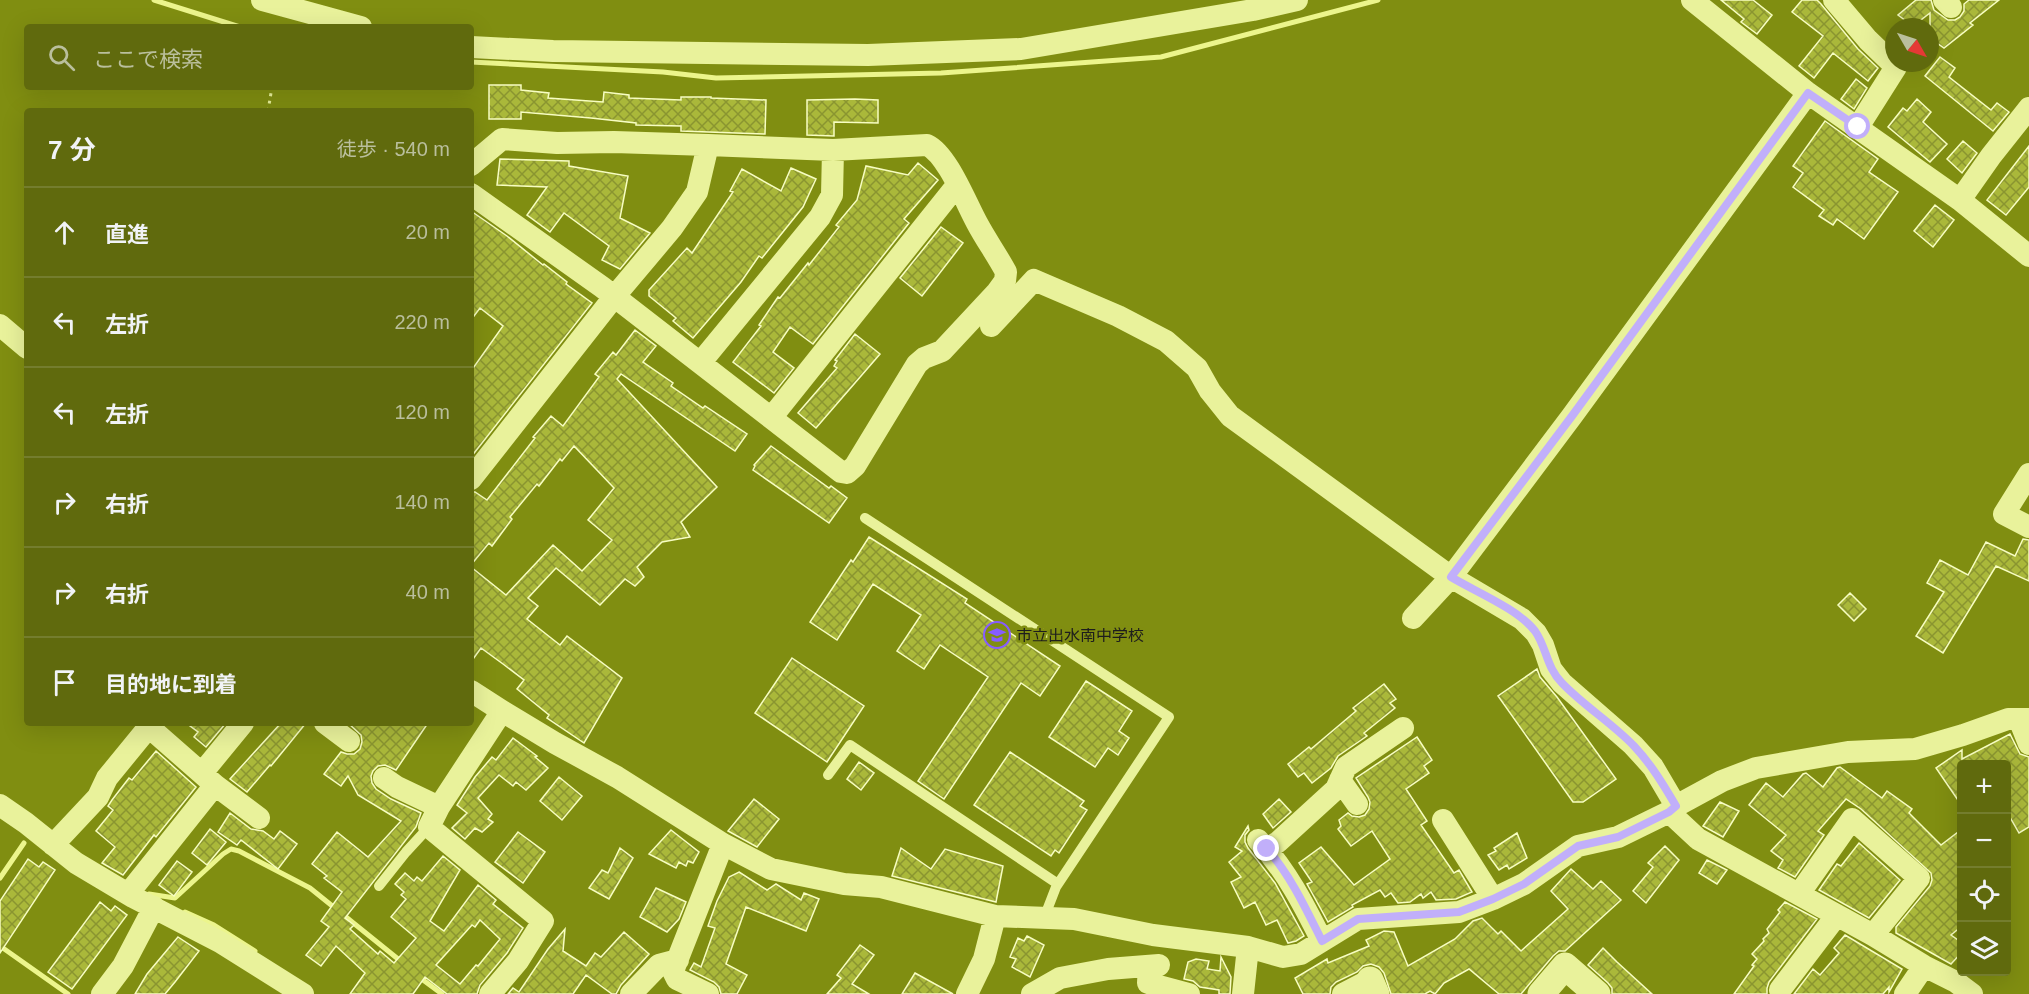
<!DOCTYPE html>
<html lang="ja">
<meta charset="utf-8">
<style>
:root{--surface:#606a0d;--page:#69721b;--text:#f1f3f6;--muted:#babf9d;--line:#747d2e}
body{margin:0;font-family:Arial,"Noto Sans JP",sans-serif;background:var(--page);color:var(--text)}
.controls{position:absolute;right:18px;bottom:18px;display:grid;overflow:hidden;border-radius:6px;box-shadow:0 6px 24px #0002}
.controls button{width:54px;height:54px;display:grid;place-items:center;padding:0;border:0;border-bottom:2px solid var(--line);background:var(--surface);color:var(--text);font:30px sans-serif}
.compass{position:absolute;left:1885px;top:18px;width:54px;height:54px;border-radius:50%;background:var(--surface);box-shadow:0 6px 24px #0002;rotate:129deg}
.stop{position:absolute;width:18px;height:18px;margin:-14px;border:4px solid #c1affa;border-radius:50%;background:#fff}
.stop.end{background:#c1affa;border-color:#fff;box-shadow:0 2px 6px #0008}
.list{margin:0;padding:0;list-style:none}
h2{display:flex;justify-content:space-between;align-items:center;height:78px;margin:0;padding:0 24px;font-size:26px}
h2 small{font-size:20px;font-weight:400;color:var(--muted)}
.list li{display:grid;grid-template-columns:39px 1fr auto;gap:18px;align-items:center;box-sizing:border-box;height:90px;padding:0 24px;border-top:2px solid var(--line)}
.list b{display:block;font-size:22px;white-space:nowrap}
.list em{font-size:20px;font-style:normal;color:var(--muted)}
.icon{flex:none;width:33px;height:33px;fill:none;stroke:currentColor;stroke-width:2;stroke-linecap:round;stroke-linejoin:round}
.map{position:relative;flex:none;width:2029px;height:994px;overflow:hidden}
.search{position:absolute;background:var(--surface);box-shadow:0 6px 24px #0002;left:24px;top:24px;width:450px;height:66px;display:flex;align-items:center;gap:15px;box-sizing:border-box;padding:0 21px;border-radius:6px;color:var(--muted);font-size:22px}
.panel{position:absolute;background:var(--surface);box-shadow:0 6px 24px #0002;left:24px;top:108px;width:450px;height:618px;border-radius:6px}
.map>svg:first-child{display:block}
.lines{fill:none;stroke-linecap:round;stroke-linejoin:round}
.stream{stroke:#ecf58c;stroke-width:5}
.building{fill:url(#building-cross-hatch);stroke:#f7fdc2;stroke-width:1.5;fill-rule:evenodd}
.path{stroke:#e9f29b;stroke-width:3;stroke-dasharray:3 4.5;stroke-linecap:butt}
.service{stroke:#e9f29b;stroke-width:10}
.minor{stroke:#e9f29b;stroke-width:22}
.tertiary{stroke:#e9f29b;stroke-width:27}
.route{stroke:#c1affa;stroke-width:8}
.labels{text-anchor:middle;dominant-baseline:central;stroke-width:5;stroke-linejoin:round;paint-order:stroke}
.poi-label{font-size:16px;fill:#1d1d1d;stroke:#808e11;text-anchor:start}
</style>
<div class="map">
<svg width="2029" height="994" viewBox="0 0 2029 994">
<defs>
<pattern id="building-cross-hatch" width="8" height="8" patternUnits="userSpaceOnUse" patternTransform="scale(1.5)"><rect width="8" height="8" fill="#aab83a"/><path d="M0 0l8 8M0 8l8-8" fill="none" stroke="#8a9530"/></pattern>
</defs>
<rect width="100%" height="100%" fill="#808e11"/>
<g class="lines">
<path class="stream" d="M154,0L240,27
M471,62L663,72L716,78L941,73L1161,57L1378,0
M0,878L24,843
M149,894L175,898L223,854L231,849L239,851L310,888L403,963
M185,912L214,925L255,951
M0,946L68,994
M419,977L442,994"/>
</g>
<path class="building" d="M1721,0H1753L1772,15L1757,34L1741,22L1744,19Z
M1802,0H1817L1821,4L1858,49L1878,68L1868,81L1833,53L1814,78L1799,66L1823,36L1792,12Z
M1916,0H1931L1934,10L1948,20H1955L1960,17L1964,11V4L1969,0H1999L1970,23L1973,25L1944,48L1930,38V13L1913,26L1898,15Z
M1940,57L1955,68L1949,77L1991,110L1997,103L2009,112L1993,131L1925,76Z
M1856,79L1867,88L1854,109L1841,99Z
M489,85H521V90L549,93L548,98L603,102L604,92L629,95V98L681,100V97H711V98L766,100L765,134L681,131V126L636,125V123L591,118L521,112V119H489Z
M855,99L878,100V123L834,122V136L807,135V100Z
M1917,99L1931,112L1923,122L1947,144L1930,162L1888,127L1903,108L1907,111Z
M1825,121L1878,159L1869,172L1898,192L1864,239L1837,219L1833,225L1819,216L1824,210L1793,187L1803,173L1793,166Z
M1963,141L1977,153L1962,173L1947,159Z
M2029,146V187L2006,215L1987,200Z
M500,159L569,161V166L628,176L620,218L650,233L620,269L602,260L609,246L564,213L550,232L527,215L547,187L497,185Z
M918,163L938,180L904,219L909,223L813,344L790,327L773,352L794,368L774,393L733,362L761,326L759,325L778,297L780,298L808,263L809,265L839,227L836,225L857,200L866,166L908,175Z
M791,168L816,179L803,207L762,258L759,256L741,282L693,338L673,321L676,318L649,296V290L687,248L692,253L733,192L730,191L742,169L781,191Z
M1935,205L1954,220L1933,247L1914,231Z
M471,211L507,236L543,265L544,264L567,282L566,284L592,303L471,457V371L503,326L480,308L471,320Z
M941,227L963,243L922,296L900,278Z
M635,330L656,346L643,362L673,383L671,386L703,408L705,406L747,434L735,451L621,374L617,379L717,487L681,522L690,537L662,542L637,567L644,577L635,586L625,579L600,605L556,568L528,598L538,606L527,619L560,645L567,636L622,678L584,743L547,718L549,715L517,689L524,680L503,664L481,648L471,662V567L506,595L553,545L582,571L612,540L588,520L614,488L574,446L562,461L560,459L539,486L537,484L510,517L512,519L492,546L489,543L471,565V492H475L487,500L535,438L533,437L551,416L563,426L599,377L595,374L613,352L616,355Z
M855,334L880,354L816,428L798,413L837,368L834,366L837,361L835,360Z
M771,446L829,488L831,486L847,498L829,523L753,470L755,466L754,465Z
M869,537L967,599L965,603L1060,666L1040,696L1021,683L944,799L918,781L988,677L940,645L924,669L897,651L921,615L873,584L837,640L810,622L851,560L853,562Z
M2023,539L2029,540V581L1996,566L1943,653L1916,636L1944,592L1927,583L1940,560L1968,575L1986,542L2015,556Z
M1850,593L1866,609L1854,621L1838,605Z
M792,658L864,706L827,762L755,713Z
M1537,669L1540,677L1557,697L1616,779L1583,802H1573L1498,696Z
M1086,681L1132,711L1119,731L1129,738L1118,755L1108,748L1095,767L1049,737Z
M1384,684L1396,699L1390,703L1395,708L1364,733L1367,736L1338,756L1331,768L1312,783L1304,773L1298,777L1288,764L1309,747L1311,749L1356,711L1353,708Z
M186,723H226L206,747L194,737L198,732Z
M281,723H306L271,766L270,765L247,792L230,779Z
M348,723H428L396,770L385,765L378,766L373,771L371,776L372,783L376,789L391,799L421,813L416,827L345,918L354,925L350,929L378,954L380,951L394,963L416,938L391,917L406,899L401,895L404,892L395,884L405,873L414,881L417,877L422,881L443,856L460,870L430,921L444,931L478,885L496,900L493,904L523,928L507,953L480,985L477,994H447L425,977L413,994H350L365,973L336,946L321,966L306,955L329,927L321,921L342,892L324,878L327,876L312,864L337,832L368,857L401,821L358,795L348,776L341,786L324,774L341,752L347,754H354L360,749L362,742L361,735ZM480,920L500,939L478,966L476,965L460,984L436,965L472,925L475,927Z
M2010,734L2020,754L2029,757V827L2019,833L2007,812V765H1962V806L1936,768L1962,750V759Z
M1417,737L1432,760L1424,766L1429,773L1406,789L1427,821L1421,825L1454,873L1459,870L1472,892L1456,899L1436,900L1431,892L1423,898L1421,894L1410,902L1398,903L1391,893L1385,897L1380,890L1352,905L1353,907L1328,922L1307,884L1312,882L1299,863L1321,847L1354,885L1390,859L1372,831L1351,846L1338,829L1341,826L1339,820L1348,813L1352,816L1359,817L1365,815L1369,809L1370,802L1368,797L1356,778Z
M513,738L537,756L535,757L548,768L526,790L516,782L513,786L499,775L478,798L492,814L488,819L493,822L482,832L475,828L465,839L452,828L467,813L457,805L475,777L492,757L496,760Z
M156,751L196,787L156,837L154,835L123,875L102,863L115,847L96,831L113,810L108,806L112,800L129,778L132,780Z
M1010,752L1084,801L1080,806L1087,810L1059,853L1055,850L1051,856L974,805Z
M859,762L874,773L861,790L847,779Z
M1840,767L1882,798L1887,791L1912,809L1909,813L1941,845L1962,829V926L1951,935L1962,943V952L1951,964L1896,933V927L1930,886L1932,880L1931,873L1861,809L1846,799L1818,831L1824,835L1795,877L1778,868L1783,860L1771,851L1786,835L1749,805L1766,783L1783,797L1803,774L1806,773L1823,787L1837,768Z
M559,777L582,796L562,820L540,801Z
M754,799L779,819L757,847L728,831Z
M1279,799L1291,812L1273,828L1263,814Z
M1720,802L1739,811L1723,837L1703,826Z
M230,813L251,829L263,831L274,839L280,831L297,844L278,869L241,840L237,845L218,832Z
M1248,826L1249,830L1245,835V842L1248,848L1275,883L1304,936L1296,941L1288,943L1277,920L1266,925L1255,902L1244,908L1231,882L1241,877L1229,862L1242,851L1235,847Z
M210,829L226,842L207,865L192,853Z
M671,830L699,852L693,863L688,861L686,866L679,862L676,868L649,854Z
M518,832L545,852L523,883L495,862Z
M1517,833L1527,858L1509,869L1507,865L1499,870L1488,855L1496,851L1494,848Z
M1859,843L1900,880L1869,918L1819,890L1837,864L1841,866Z
M1665,846L1679,860L1646,903L1633,891L1653,867L1648,863Z
M620,848L633,858L609,899L589,888L602,870L608,873Z
M901,848L931,869L945,849L1003,866L996,902L892,876Z
M28,859L39,867L43,862L55,870L0,953V901Z
M1707,860L1727,870L1717,884L1699,873Z
M177,861L192,872L174,896L159,885Z
M1571,869L1593,889L1601,881L1621,900L1565,951H1559L1553,956L1521,994H1499L1469,969L1444,983L1435,994L1430,991L1425,994H1391L1384,973L1379,967L1371,964L1363,966L1357,972L1336,982L1331,987L1330,994H1303L1295,978L1327,959L1328,963L1369,946L1366,940L1384,931L1394,932L1408,966L1455,939L1473,921L1482,918L1498,934L1501,931L1521,951L1568,909L1551,891Z
M739,872L767,890L776,884L801,900L804,893L819,899L806,931L746,907L726,964L747,975L737,994H721L719,987L714,982L690,970L694,963L701,967L715,928L708,926L717,901L729,877Z
M656,888L686,902L679,919L667,932L640,917Z
M100,902L111,911L115,906L127,915L72,989L48,972Z
M1785,902L1817,919L1769,982L1767,988V994H1734L1754,966L1752,965L1757,959L1752,954L1764,941L1763,939L1769,933L1767,929L1780,912L1778,910Z
M565,929L563,951L586,966L595,953L601,957L624,932L649,954L621,985L616,994H612L586,975L573,994H508L513,988L519,992L548,949Z
M1845,935L1902,969L1889,992V987L1883,994H1794L1813,969L1820,975L1839,953L1834,948Z
M1027,936L1044,945L1030,977L1012,967L1016,959L1010,957L1018,938L1024,941Z
M178,937L199,951L175,982L165,994H135L147,974Z
M860,945L874,955L852,984L869,994H827L841,978L837,975Z
M1603,948L1617,962L1652,994H1612V988L1608,983L1588,965Z
M1221,957L1231,977L1230,994H1219V990L1200,987L1193,981L1184,979L1188,962L1196,959L1209,961L1207,969L1220,971Z
M915,973L953,994H902Z"/>
<g class="lines">
<path class="path" d="M268,111L272,87"/>
<path class="service" d="M865,518L1169,717L1056,887L1044,918
M828,775L850,745L1058,884
M379,886L406,852L429,827"/>
<path class="minor" d="M262,0L361,27
M1692,0L1808,93L1960,200L2029,256
M1834,0L1868,40L1896,67L1858,127
M1944,0L1951,7
M471,47L553,51L868,55L1021,49L1253,10L1297,0
M471,165L502,139L557,143L614,142L708,145L697,192L672,228L614,297L471,479
M471,194L602,287L841,472L847,473L855,466L917,364L924,358L942,351L997,292L1005,281L1006,272C997,255 986,240 977,223C966,203 947,154 927,145L833,150L708,145
M1960,200L1991,156L2029,108
M0,325L27,348
M991,326L1034,280L1118,316L1166,341L1197,368L1210,391L1230,416L1451,577L1522,619L1536,633L1543,645L1551,669L1562,683L1633,745L1653,767L1676,806
M701,362L820,217L832,195L833,150
M771,418L957,185
M2029,474L2004,514L2029,527
M1413,618L1451,577L1572,416L1808,93
M471,691L502,711L439,807L429,827L543,921L518,961L490,994
M502,711L555,743L617,777L723,844L771,869L844,884L881,887L995,916L1074,919L1153,935L1248,947L1283,957L1301,954L1358,919L1459,912L1493,899L1524,884L1578,846L1618,837L1669,812L1676,806L1722,781L1756,768L1848,752L1915,749L1963,735L2008,719H2029
M2019,719L2029,744
M325,723L349,741
M202,773L243,723
M384,778L397,787L439,807
M1340,780L1357,804
M215,785L259,818
M0,805L26,823L76,863L133,897L220,942L303,994
M1669,812L1698,839L1873,935L1924,966L1956,982L1972,994
M1443,820L1493,899
M1258,840C1286,870 1304,905 1322,941
M53,845L98,797L107,778L152,723
M1267,849L1278,842L1336,789L1346,767L1403,728
M128,894L215,785L150,728
M1799,894L1852,819L1919,878L1873,935
M1149,966L1148,983L1189,994
M1780,990L1837,915
M102,994L123,966L154,907
M631,994L659,965L678,960
M708,994L677,979L673,971L723,844
M967,994L984,959L995,916
M1032,994L1060,978L1108,969L1159,965
M1243,994L1248,947
M1343,994L1370,980
M1905,994L1924,966"/>
<path class="tertiary" d="M1370,980L1376,994
M1541,994L1565,966L1597,994"/>
</g>
<g class="lines">
<path class="route" d="M1267,849C1291,876 1306,909 1322,941L1358,919L1459,912L1493,899L1524,884L1578,846L1618,837L1669,812L1676,806C1663,784 1651,764 1634,746C1612,723 1584,706 1562,683C1546,667 1547,648 1535,631C1518,609 1476,592 1451,577L1572,416L1808,93L1858,127"/>
</g>
<defs>
<symbol id="school-ring" viewBox="-11 -11 22 22"><circle r="9.5" fill="#808e11" stroke="#875cff" stroke-width="1.5"/><path d="M0-5L7-2L0 1L-7-2ZM-4 1L0 2.5L4 1V4Q0 6-4 4Z" fill="#875cff"/></symbol>
</defs>
<g fill-rule="evenodd">
<use href="#school-ring" x="982" y="620" width="30" height="30"/>
</g>
<g class="labels">
<g class="poi-label">
<text x="1016" y="635">市立出水南中学校</text>
</g>
</g>
</svg>
<div class="controls">
<button>+</button>
<button>−</button>
<button><svg class="icon" aria-label="locate" viewBox="0 0 24 24"><circle cx="12" cy="12" r="6"/><path d="M12 2v4M12 18v4M2 12h4M18 12h4"/></svg></button>
<button><svg class="icon" aria-label="layers" viewBox="0 0 24 24"><path d="M12 4l9 5-9 5-9-5zM3 14l9 5 9-5"/></svg></button>
</div>
<svg class="compass" viewBox="-18 -18 36 36"><path d="M0-13l5 13h-10z" fill="#e53935"/><path d="M0 13l5-13h-10z" fill="#babf9d"/></svg>
<div class="stop" style="left:1858px;top:127px"></div>
<div class="stop end" style="left:1267px;top:849px"></div>
<div class="search"><svg class="icon" aria-label="search" viewBox="0 0 24 24"><circle cx="10" cy="10" r="6"/><path d="M15 15l6 6"/></svg>ここで検索</div>
<section class="panel">
<h2>7 分<small>徒歩 · 540 m</small></h2>
<ul class="list">
<li><svg class="icon" aria-label="ahead" viewBox="0 0 24 24"><path d="M12 20V5M6 11l6-6 6 6"/></svg><div><b>直進</b></div><em>20 m</em></li>
<li><svg class="icon" aria-label="left" viewBox="0 0 24 24"><path d="M17 20v-9H6M10 6l-5 5 5 5"/></svg><div><b>左折</b></div><em>220 m</em></li>
<li><svg class="icon" aria-label="left" viewBox="0 0 24 24"><path d="M17 20v-9H6M10 6l-5 5 5 5"/></svg><div><b>左折</b></div><em>120 m</em></li>
<li><svg class="icon" aria-label="right" viewBox="0 0 24 24"><path d="M7 20v-9h11M14 6l5 5-5 5"/></svg><div><b>右折</b></div><em>140 m</em></li>
<li><svg class="icon" aria-label="right" viewBox="0 0 24 24"><path d="M7 20v-9h11M14 6l5 5-5 5"/></svg><div><b>右折</b></div><em>40 m</em></li>
<li><svg class="icon" aria-label="arrive" viewBox="0 0 24 24"><path d="M6 21V4h12l-3 4 3 4H6"/></svg><div><b>目的地に到着</b></div></li>
</ul>
</section>
</div>
